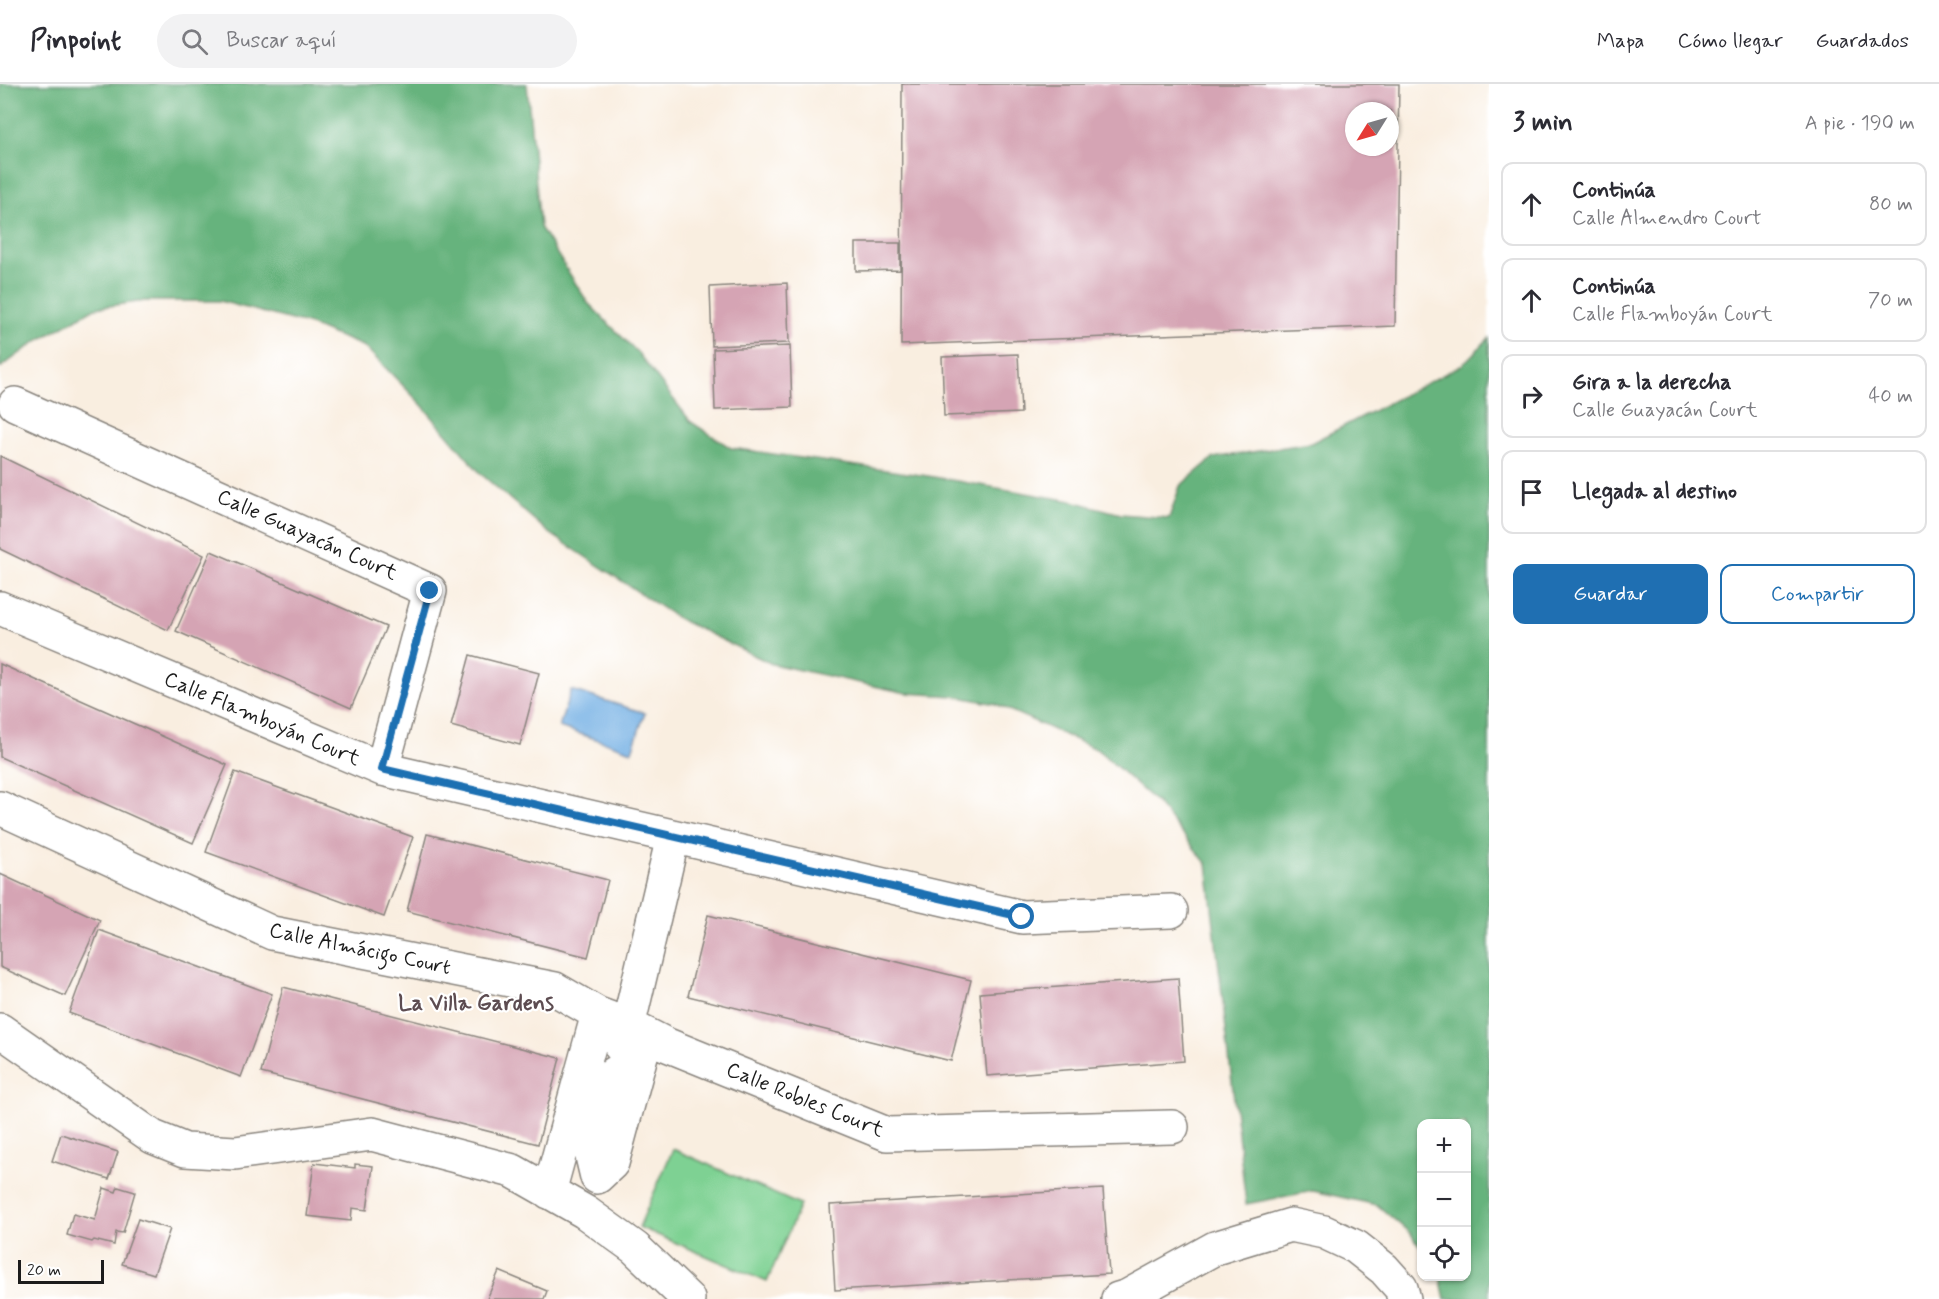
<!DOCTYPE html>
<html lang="es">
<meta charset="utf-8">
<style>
:root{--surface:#fff;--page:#f2f2f3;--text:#2b2b33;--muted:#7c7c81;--line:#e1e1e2;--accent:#1f6fb2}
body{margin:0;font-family:Mynerve,sans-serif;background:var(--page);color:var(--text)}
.controls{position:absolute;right:18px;bottom:18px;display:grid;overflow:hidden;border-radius:12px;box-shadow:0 2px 4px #0004}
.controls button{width:54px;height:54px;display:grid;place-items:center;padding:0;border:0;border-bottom:2px solid var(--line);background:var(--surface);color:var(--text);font:30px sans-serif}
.compass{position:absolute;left:1345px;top:18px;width:54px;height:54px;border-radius:50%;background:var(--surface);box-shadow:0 2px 4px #0004;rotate:233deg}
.scale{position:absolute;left:18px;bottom:15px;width:86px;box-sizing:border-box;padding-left:6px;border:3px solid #1c1c1c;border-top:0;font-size:16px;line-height:21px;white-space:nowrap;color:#1c1c1c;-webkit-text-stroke:4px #fff;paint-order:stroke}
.stop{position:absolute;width:18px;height:18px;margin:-14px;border:4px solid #1f6fb2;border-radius:50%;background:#fff}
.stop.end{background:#1f6fb2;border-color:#fff;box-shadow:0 2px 6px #0008}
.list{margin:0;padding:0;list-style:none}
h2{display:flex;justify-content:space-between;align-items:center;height:78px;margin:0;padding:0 24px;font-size:26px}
h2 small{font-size:20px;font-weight:400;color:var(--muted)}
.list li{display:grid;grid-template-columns:39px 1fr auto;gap:18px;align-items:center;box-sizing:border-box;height:84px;margin:0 12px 12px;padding:0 12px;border:2px solid var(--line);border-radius:12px}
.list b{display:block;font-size:22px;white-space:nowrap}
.list p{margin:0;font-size:20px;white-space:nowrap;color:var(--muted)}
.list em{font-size:20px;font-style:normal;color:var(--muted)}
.actions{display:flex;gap:12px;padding:18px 24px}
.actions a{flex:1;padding:14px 0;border:2px solid var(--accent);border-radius:12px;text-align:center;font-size:21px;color:var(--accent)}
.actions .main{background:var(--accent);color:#fff}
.icon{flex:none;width:33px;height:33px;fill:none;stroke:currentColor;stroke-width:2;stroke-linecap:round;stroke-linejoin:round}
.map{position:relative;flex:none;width:1489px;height:1215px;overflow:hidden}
header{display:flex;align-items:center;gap:36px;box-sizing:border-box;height:84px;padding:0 30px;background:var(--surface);border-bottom:2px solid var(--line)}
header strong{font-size:28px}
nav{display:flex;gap:33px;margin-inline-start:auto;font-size:21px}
.search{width:420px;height:54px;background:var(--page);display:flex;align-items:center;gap:15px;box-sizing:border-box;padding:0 21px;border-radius:33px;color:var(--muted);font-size:22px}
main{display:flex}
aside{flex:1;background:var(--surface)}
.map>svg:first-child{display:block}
.green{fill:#7ed193;stroke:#4d7658;stroke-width:1.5}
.forest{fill:#66b37d;stroke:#41684c;stroke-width:1.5}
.water{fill:#71aee3;stroke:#466580;stroke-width:1.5}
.building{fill:#d5a4b4;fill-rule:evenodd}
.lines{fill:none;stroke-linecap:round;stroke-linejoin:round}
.minor-casing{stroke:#8a857e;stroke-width:36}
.minor{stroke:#fff;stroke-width:33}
.route{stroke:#1f6fb2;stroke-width:8}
.labels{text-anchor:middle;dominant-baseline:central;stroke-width:4.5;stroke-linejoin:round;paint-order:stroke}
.street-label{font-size:21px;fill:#1c1c1c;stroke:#fff}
.neighbourhood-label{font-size:22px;font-weight:bold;fill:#5d4c51;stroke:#fff}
</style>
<header>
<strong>Pinpoint</strong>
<div class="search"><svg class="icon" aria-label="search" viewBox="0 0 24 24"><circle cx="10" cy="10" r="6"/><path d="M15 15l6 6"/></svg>Buscar aquí</div>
<nav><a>Mapa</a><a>Cómo llegar</a><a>Guardados</a></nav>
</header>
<main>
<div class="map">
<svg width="1489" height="1215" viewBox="0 0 1489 1215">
<rect width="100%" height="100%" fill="#fff"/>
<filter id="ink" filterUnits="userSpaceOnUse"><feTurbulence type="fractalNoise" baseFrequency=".0167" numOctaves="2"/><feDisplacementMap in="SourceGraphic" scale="12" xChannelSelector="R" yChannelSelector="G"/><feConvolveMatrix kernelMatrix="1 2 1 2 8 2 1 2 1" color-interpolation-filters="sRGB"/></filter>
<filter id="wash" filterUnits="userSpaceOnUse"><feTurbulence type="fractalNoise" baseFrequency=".008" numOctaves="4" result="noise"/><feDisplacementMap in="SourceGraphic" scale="24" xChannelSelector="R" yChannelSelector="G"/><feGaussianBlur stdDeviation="1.35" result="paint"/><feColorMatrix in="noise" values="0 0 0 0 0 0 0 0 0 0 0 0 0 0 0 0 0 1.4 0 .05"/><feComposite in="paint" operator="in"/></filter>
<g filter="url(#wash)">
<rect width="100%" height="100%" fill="#f9eee0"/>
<path class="green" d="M673,1065L800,1121L767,1198L639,1143Z"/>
<path class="forest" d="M0,0H527L540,143L588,219L638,269L691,338L731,364L928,392L1072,417L1121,430L1169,434L1180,402L1213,374L1311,359L1462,281L1489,254V1215H1445L1440,1193L1466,1192V1040H1422L1421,1164L1411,1150L1377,1121L1313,1107L1246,1120L1207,780L1157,719L1098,666L996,620L954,612L906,609L772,580L679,535L548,448L481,390L421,320L365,263L310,241L220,217H145L95,224L34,259L0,284Z"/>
<path class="water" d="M571,606L645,629L632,667L559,643Z"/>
<g id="blocks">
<path class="building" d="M902,0H1399L1395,242L901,261ZM1354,27H1390V63H1354Z
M856,159H900V186L856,187Z
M787,199L789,259L712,262L710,203Z
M790,262L792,323L715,326L713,265Z
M1018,270L1021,329L944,332L942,273Z
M0,372L204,471L168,546L0,465Z
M211,467L386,543L351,624L176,547Z
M470,571L539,589L520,661L451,642Z
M0,580L227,681L193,759L0,673Z
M235,688L413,753L384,833L206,768Z
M427,750L608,796L588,873L407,827Z
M0,790L100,836L65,912L0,883Z
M708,831L971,896L951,977L688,912Z
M99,846L272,910L241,993L69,929Z
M1178,894L1184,977L987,992L980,909Z
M283,903L560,974L538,1060L261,989Z
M61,1050L118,1068L109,1095L52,1077Z
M314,1079L355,1084V1080L373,1082L367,1126L352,1124L351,1137L307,1132Z
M118,1103L135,1108L123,1149L116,1148L114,1161L94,1156L92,1158L67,1151L73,1130L95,1136L104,1104L116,1108Z
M1103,1105L1109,1190L835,1206L830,1121Z
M138,1135L170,1145L154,1190L122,1180Z
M499,1187L547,1207L544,1215H487Z"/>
</g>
</g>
<g filter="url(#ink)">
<use href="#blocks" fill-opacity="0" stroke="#8a857e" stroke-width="1.5"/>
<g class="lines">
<defs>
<path id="minor" d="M15,320L430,507L382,685
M0,524L382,685L1022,833L1171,827
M0,724L272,849L555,905L598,930L628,941L665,960L887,1050L1172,1043
M0,946L153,1053L185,1066L235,1069L372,1050L513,1087L585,1128L635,1164L688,1215
M626,951L673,753
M615,989L592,1072L597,1093L612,1079L642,968L626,951L621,963
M549,1108L598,930
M1118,1215L1128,1212L1215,1164L1291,1141L1324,1148L1356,1163L1384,1185L1401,1204L1404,1215"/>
</defs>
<use href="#minor" class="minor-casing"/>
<use href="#minor" class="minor"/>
</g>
</g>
<g class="lines" filter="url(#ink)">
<path class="route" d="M430,507L382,685L1022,833"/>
</g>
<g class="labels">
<g class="street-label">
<text transform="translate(307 451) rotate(24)">Calle Guayacán Court</text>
<text transform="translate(262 635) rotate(23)">Calle Flamboyán Court</text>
<text transform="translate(360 865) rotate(12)">Calle Almácigo Court</text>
<text transform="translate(805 1016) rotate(22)">Calle Robles Court</text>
</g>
<g class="neighbourhood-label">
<text x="476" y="920">La Villa Gardens</text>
</g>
</g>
</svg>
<div class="controls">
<button>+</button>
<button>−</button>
<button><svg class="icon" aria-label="locate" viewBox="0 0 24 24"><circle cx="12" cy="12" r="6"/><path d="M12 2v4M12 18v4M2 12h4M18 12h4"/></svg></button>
</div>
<svg class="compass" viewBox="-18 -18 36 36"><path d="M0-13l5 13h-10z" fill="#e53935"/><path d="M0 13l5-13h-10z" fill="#7c7c81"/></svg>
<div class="scale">20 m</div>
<div class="stop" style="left:1022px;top:833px"></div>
<div class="stop end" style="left:430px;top:507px"></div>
</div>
<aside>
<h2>3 min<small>A pie · 190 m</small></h2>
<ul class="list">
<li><svg class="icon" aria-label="ahead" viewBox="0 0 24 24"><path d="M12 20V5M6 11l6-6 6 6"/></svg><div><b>Continúa</b><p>Calle Almendro Court</p></div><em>80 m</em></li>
<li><svg class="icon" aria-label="ahead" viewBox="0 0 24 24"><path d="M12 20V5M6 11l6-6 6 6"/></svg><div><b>Continúa</b><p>Calle Flamboyán Court</p></div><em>70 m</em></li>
<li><svg class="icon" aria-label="right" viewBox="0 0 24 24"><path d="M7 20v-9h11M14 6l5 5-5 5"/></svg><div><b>Gira a la derecha</b><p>Calle Guayacán Court</p></div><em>40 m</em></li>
<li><svg class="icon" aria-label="arrive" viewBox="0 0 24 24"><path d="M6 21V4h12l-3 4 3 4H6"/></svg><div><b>Llegada al destino</b></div></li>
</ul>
<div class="actions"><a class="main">Guardar</a><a>Compartir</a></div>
</aside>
</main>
